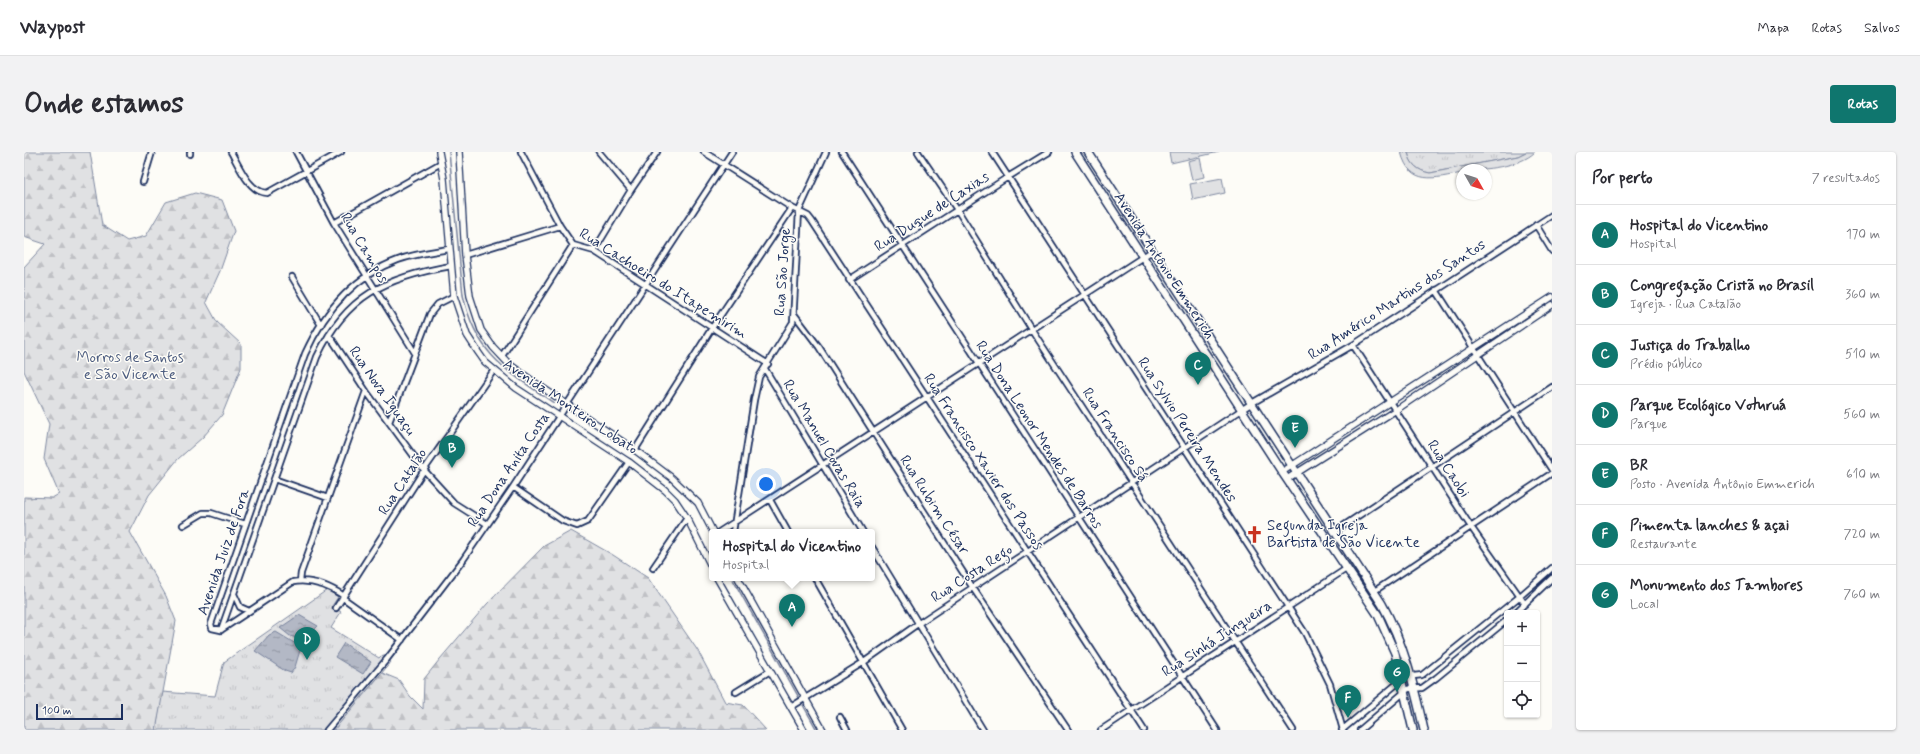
<!DOCTYPE html>
<html lang="pt">
<meta charset="utf-8">
<style>
:root{--surface:#fff;--page:#f2f2f3;--text:#2b2b33;--muted:#7c7c81;--line:#e1e1e2;--accent:#0f766e}
body{margin:0;font-family:Mynerve,sans-serif;background:var(--page);color:var(--text)}
.controls{position:absolute;right:12px;bottom:12px;display:grid;overflow:hidden;border-radius:4px;box-shadow:0 1px 3px #0004}
.controls button{width:36px;height:36px;display:grid;place-items:center;padding:0;border:0;border-bottom:1px solid var(--line);background:var(--surface);color:var(--text);font:20px sans-serif}
.compass{position:absolute;left:1432px;top:12px;width:36px;height:36px;border-radius:50%;background:var(--surface);box-shadow:0 1px 3px #0004;rotate:129deg}
.scale{position:absolute;left:12px;bottom:10px;width:87px;box-sizing:border-box;padding-left:4px;border:2px solid #1b2f5e;border-top:0;font-size:11px;line-height:14px;white-space:nowrap;color:#1b2f5e;-webkit-text-stroke:3px #fdfcf7;paint-order:stroke}
.you{position:absolute;left:742px;top:332px;width:14px;height:14px;margin:-10px;border:3px solid #fff;border-radius:50%;background:#1a73e8;box-shadow:0 0 0 6px #1a73e833}
.badge{display:grid;place-items:center;width:26px;height:26px;border-radius:50%;background:var(--accent);color:#fff;font-size:13px;font-weight:700}
.pin{position:absolute;translate:-50% -33px;filter:drop-shadow(0 1px 2px #0008)}
.pin::after{content:'';position:absolute;top:21px;width:14px;height:12px;background:inherit;clip-path:polygon(0 0,100% 0,50% 100%)}
.popup{position:absolute;left:685px;top:377px;width:166px;height:52px;box-sizing:border-box;display:grid;place-content:center;border-radius:4px;background:var(--surface);filter:drop-shadow(0 1px 3px #0005);font-size:13px;white-space:nowrap;color:var(--muted)}
.popup b{font-size:15px;color:var(--text)}
.popup::after{content:'';position:absolute;left:50%;top:100%;margin-left:-8px;border:8px solid transparent;border-top-color:var(--surface)}
.list{margin:0;padding:0;list-style:none}
h2{display:flex;justify-content:space-between;align-items:center;height:52px;margin:0;padding:0 16px;font-size:17px}
h2 small{font-size:13px;font-weight:400;color:var(--muted)}
.list li{display:grid;grid-template-columns:26px 1fr auto;gap:12px;align-items:center;box-sizing:border-box;height:60px;padding:0 16px;border-top:1px solid var(--line)}
.list b{display:block;font-size:15px;white-space:nowrap}
.list p{margin:0;font-size:13px;white-space:nowrap;color:var(--muted)}
.list em{font-size:13px;font-style:normal;color:var(--muted)}
.icon{flex:none;width:22px;height:22px;fill:none;stroke:currentColor;stroke-width:2;stroke-linecap:round;stroke-linejoin:round}
.map{position:relative;flex:none;width:1528px;height:578px;overflow:hidden;border-radius:4px}
header{display:flex;align-items:center;gap:24px;box-sizing:border-box;height:56px;padding:0 20px;background:var(--surface);border-bottom:1px solid var(--line)}
header strong{font-size:19px}
nav{display:flex;gap:22px;margin-inline-start:auto;font-size:14px}
.intro{display:flex;align-items:center;justify-content:space-between;box-sizing:border-box;height:96px;padding:0 24px}
h1{margin:0;font-size:28px}
.button{padding:10px 18px;border-radius:4px;background:var(--accent);color:#fff;font-size:14px;font-weight:700}
main{display:flex;gap:24px;padding:0 24px}
aside{flex:1;background:var(--surface);border-radius:4px;box-shadow:0 1px 3px #0004}
.map>svg:first-child{display:block}
.grass{fill:url(#grass-tufts);stroke:#7e88a0}
.forest{fill:url(#forest-firs);stroke:#7e88a0}
.garden{fill:#e0e1e3;stroke:#7e88a0}
.water{fill:url(#water-ripples);stroke:#76819c}
.lines{fill:none;stroke-linecap:round;stroke-linejoin:round}
.stream{stroke:#76819c;stroke-width:1.5}
.minor-casing{stroke:#1b2f5e;stroke-width:8}
.tertiary-casing{stroke:#1b2f5e;stroke-width:8}
.primary-casing{stroke:#1b2f5e;stroke-width:10}
.minor{stroke:#fdfcf7;stroke-width:4.5}
.tertiary{stroke:#fdfcf7;stroke-width:5.5}
.primary{stroke:#fdfcf7;stroke-width:7}
.labels{text-anchor:middle;dominant-baseline:central;stroke-width:3;stroke-linejoin:round;paint-order:stroke}
.street-label{font-size:15px;fill:#1b2f5e;stroke:#fdfcf7}
.park-label{font-size:15px;fill:#4c5c7f;stroke:#fdfcf7}
.poi-label{font-size:15px;fill:#1b2f5e;stroke:#fdfcf7;text-anchor:start}
</style>
<header>
<strong>Waypost</strong>
<nav><a>Mapa</a><a>Rotas</a><a>Salvos</a></nav>
</header>
<div class="intro"><h1>Onde estamos</h1><a class="button">Rotas</a></div>
<main>
<div class="map">
<svg width="1528" height="578" viewBox="0 0 1528 578">
<defs>
<pattern id="grass-tufts" width="24" height="20" patternUnits="userSpaceOnUse"><rect width="24" height="20" fill="#e0e1e3"/><path d="M3 7l-1-3M5 7V3M7 7l1-3M15 17l-1-3M17 17v-4M19 17l1-3" fill="none" stroke="#c0c1c5"/></pattern>
<pattern id="forest-firs" width="22" height="20" patternUnits="userSpaceOnUse"><rect width="22" height="20" fill="#e0e1e3"/><path d="M5 1l3.5 6h-7zM16 11l3.5 6h-7z" fill="#c0c1c5"/></pattern>
<pattern id="water-ripples" width="26" height="14" patternUnits="userSpaceOnUse"><rect width="26" height="14" fill="#b3b8c5"/><path d="M2 4q2-2 4 0t4 0M15 11q2-2 4 0t4 0" fill="none" stroke="#9196a3"/></pattern>
</defs>
<rect width="100%" height="100%" fill="#fdfcf7"/>
<filter id="ink" filterUnits="userSpaceOnUse"><feTurbulence type="fractalNoise" baseFrequency=".025" numOctaves="2"/><feDisplacementMap in="SourceGraphic" scale="8" xChannelSelector="R" yChannelSelector="G"/><feConvolveMatrix kernelMatrix="1 2 1 2 8 2 1 2 1" color-interpolation-filters="sRGB"/></filter>
<g filter="url(#ink)">
<path class="grass" d="M1384,0H1502L1494,4L1406,21C1394,19 1386,12 1384,0Z
M303,438L314,445L308,454L317,460L307,476L355,506L358,503L367,510L310,578H132L138,540L191,544L200,510Z"/>
<path class="forest" d="M0,0H66L78,73L103,89L122,84L142,50L171,41L198,48L210,79L196,119L182,150L193,170L217,192V216L198,263L179,285L154,307L125,343L106,380L142,444L152,469L132,578H0V345L28,346L35,342L20,307L25,272L0,219V115L21,92L0,85Z
M547,379L589,403L624,426L674,499L701,550L719,553L742,578H310L358,521L375,528L386,544L399,557L400,527L416,507L463,452L520,394Z"/>
<path class="garden" d="M1145,0H1195L1147,11Z
M1377,0H1384C1386,12 1394,19 1406,21L1494,4L1502,0H1511C1496,15 1459,18 1438,18V21C1411,26 1386,35 1377,0Z
M1176,6L1180,25L1168,28L1164,9Z
M1198,26L1201,41L1169,48L1166,32Z"/>
<path class="water" d="M275,463L294,474L280,488L266,484L256,476Z
M252,480L277,495L271,515L267,521L261,519L231,499L245,483Z
M320,491L347,510L339,522L311,505Z"/>
<g class="lines">
<path class="stream" d="M425,0L439,143C452,203 483,219 530,251
M708,426L793,578"/>
<defs>
<path id="minor" d="M166,0V2
M207,0C215,14 225,40 243,41L317,0
M272,0L310,71L391,201
M497,0L536,74L549,93L570,99L744,212
M575,0L607,38
M680,0L768,56L784,64L788,69L1120,578
M818,0L1193,578
M894,0L934,59L1008,178L1269,578
M968,0L1281,481L1306,532L1319,578
M119,30L128,0
M310,71L417,11
M1512,73L1528,99
M570,99L607,38L633,0
M441,103L536,74
M268,125L297,173
M825,128L984,25L1025,0
M1412,138L1528,318
M770,162L795,195L949,436L1044,578
M305,183L342,239L400,318L430,351L463,372
M1329,193L1447,375L1501,452
M478,204L549,93
M741,217L839,380
M365,270L406,162L414,152L430,144
M611,298L688,176L768,56
M250,327L304,346
M489,335L539,369L553,374L564,369L605,310
M746,348L764,380
M159,373L179,361H187L221,372
M695,380L1128,99
M709,380L730,248L735,225L769,170L775,59L802,0
M1310,380L1528,235
M848,395L959,578
M629,416L663,366
M791,426L878,578
M276,429L277,421L342,239
M1349,440L1528,321
M210,442L216,455L225,459
M319,446L378,488
M312,456L400,318L470,218
M1491,461L1528,426
M197,478L188,476L187,472L281,202C300,160 330,124 374,108C390,102 408,100 425,97
M197,478L293,205C322,143 363,125 427,114
M197,478L269,430C287,427 305,434 320,444
M712,540L746,519
M767,555L840,510L895,471L1228,251L1329,193L1528,63
M816,565L823,578
M303,578L363,507L439,408L489,335L708,0
M1077,578L1322,417
M1318,578L1381,525L1398,523L1495,445L1528,416
M1336,578L1384,537L1398,536L1412,526L1483,468"/>
<path id="tertiary" d="M415,0L420,27L430,144L443,183L454,200L461,210L492,236L605,310L641,338L651,348L663,366L688,416
M435,0L441,103L446,144L457,178L469,195L485,212L510,230L611,298L648,326L674,351L689,380
M1258,320L1528,145
M1263,327L1372,258L1528,153
M693,426L780,578
M714,426L799,578"/>
<path id="primary" d="M1051,0L1258,320L1354,463L1371,501L1389,578
M1064,0L1358,452C1380,491 1390,534 1400,578"/>
</defs>
<use href="#minor" class="minor-casing"/>
<use href="#tertiary" class="tertiary-casing"/>
<use href="#primary" class="primary-casing"/>
<use href="#minor" class="minor"/>
<use href="#tertiary" class="tertiary"/>
<use href="#primary" class="primary"/>
</g>
</g>
<defs>
<symbol id="church-bare" viewBox="-9 -9 18 18"><path d="M-1.2-6h2.4v3.5h3.3v2.4h-3.3V6h-2.4V-.1h-3.3v-2.4h3.3Z" fill="#c8321e" stroke="#fdfcf7" stroke-width="2.5" paint-order="stroke"/></symbol>
</defs>
<g fill-rule="evenodd">
<use href="#church-bare" x="1218" y="370" width="25" height="25"/>
</g>
<g class="labels">
<g class="street-label">
<text transform="translate(908 60) rotate(-33)">Rua Duque de Caxias</text>
<text transform="translate(340 96) rotate(59)">Rua Campos</text>
<text transform="translate(1140 114) rotate(57)">Avenida Antônio Emmerich</text>
<text transform="translate(759 120) rotate(-86)">Rua São Jorge</text>
<text transform="translate(639 132) rotate(32)">Rua Cachoeiro do Itapemirim</text>
<text transform="translate(1373 148) rotate(-33)">Rua Américo Martins dos Santos</text>
<text transform="translate(358 239) rotate(55)">Rua Nova Iguaçu</text>
<text transform="translate(546 255) rotate(34)">Avenida Monteiro Lobato</text>
<text transform="translate(1163 278) rotate(57)">Rua Sylvio Pereira Mendes</text>
<text transform="translate(1015 283) rotate(57)">Rua Dona Leonor Mendes de Barros</text>
<text transform="translate(1091 283) rotate(57)">Rua Francisco Sá</text>
<text transform="translate(800 292) rotate(59)">Rua Manuel Covas Raia</text>
<text transform="translate(959 310) rotate(57)">Rua Francisco Xavier dos Passos</text>
<text transform="translate(1424 317) rotate(57)">Rua Caobi</text>
<text transform="translate(485 318) rotate(-56)">Rua Dona Anita Costa</text>
<text transform="translate(379 330) rotate(-57)">Rua Catalão</text>
<text transform="translate(910 353) rotate(57)">Rua Rubim César</text>
<text transform="translate(200 400) rotate(-71)">Avenida Juiz de Fora</text>
<text transform="translate(948 422) rotate(-33)">Rua Costa Rego</text>
<text transform="translate(1193 487) rotate(-33)">Rua Sinhá Junqueira</text>
</g>
<g class="park-label">
<text x="106" y="206">Morros de Santos<tspan x="106" dy="17">e São Vicente</tspan></text>
</g>
<g class="poi-label">
<text x="1243" y="374">Segunda Igreja<tspan x="1243" dy="17">Bartista de São Vicente</tspan></text>
</g>
</g>
</svg>
<div class="controls">
<button>+</button>
<button>−</button>
<button><svg class="icon" aria-label="locate" viewBox="0 0 24 24"><circle cx="12" cy="12" r="6"/><path d="M12 2v4M12 18v4M2 12h4M18 12h4"/></svg></button>
</div>
<svg class="compass" viewBox="-18 -18 36 36"><path d="M0-13l5 13h-10z" fill="#e53935"/><path d="M0 13l5-13h-10z" fill="#7c7c81"/></svg>
<div class="scale">100 m</div>
<div class="you"></div>
<div class="pin badge" style="left:768px;top:475px">A</div>
<div class="popup"><b>Hospital do Vicentino</b>Hospital</div>
<div class="pin badge" style="left:428px;top:316px">B</div>
<div class="pin badge" style="left:1174px;top:233px">C</div>
<div class="pin badge" style="left:283px;top:508px">D</div>
<div class="pin badge" style="left:1271px;top:296px">E</div>
<div class="pin badge" style="left:1324px;top:566px">F</div>
<div class="pin badge" style="left:1373px;top:540px">G</div>
</div>
<aside>
<h2>Por perto<small>7 resultados</small></h2>
<ul class="list">
<li><span class="badge">A</span><div><b>Hospital do Vicentino</b><p>Hospital</p></div><em>170 m</em></li>
<li><span class="badge">B</span><div><b>Congregação Cristã no Brasil</b><p>Igreja · Rua Catalão</p></div><em>360 m</em></li>
<li><span class="badge">C</span><div><b>Justiça do Trabalho</b><p>Prédio público</p></div><em>510 m</em></li>
<li><span class="badge">D</span><div><b>Parque Ecológico Voturuá</b><p>Parque</p></div><em>560 m</em></li>
<li><span class="badge">E</span><div><b>BR</b><p>Posto · Avenida Antônio Emmerich</p></div><em>610 m</em></li>
<li><span class="badge">F</span><div><b>Pimenta lanches &amp; açai</b><p>Restaurante</p></div><em>720 m</em></li>
<li><span class="badge">G</span><div><b>Monumento dos Tambores</b><p>Local</p></div><em>760 m</em></li>
</ul>
</aside>
</main>
